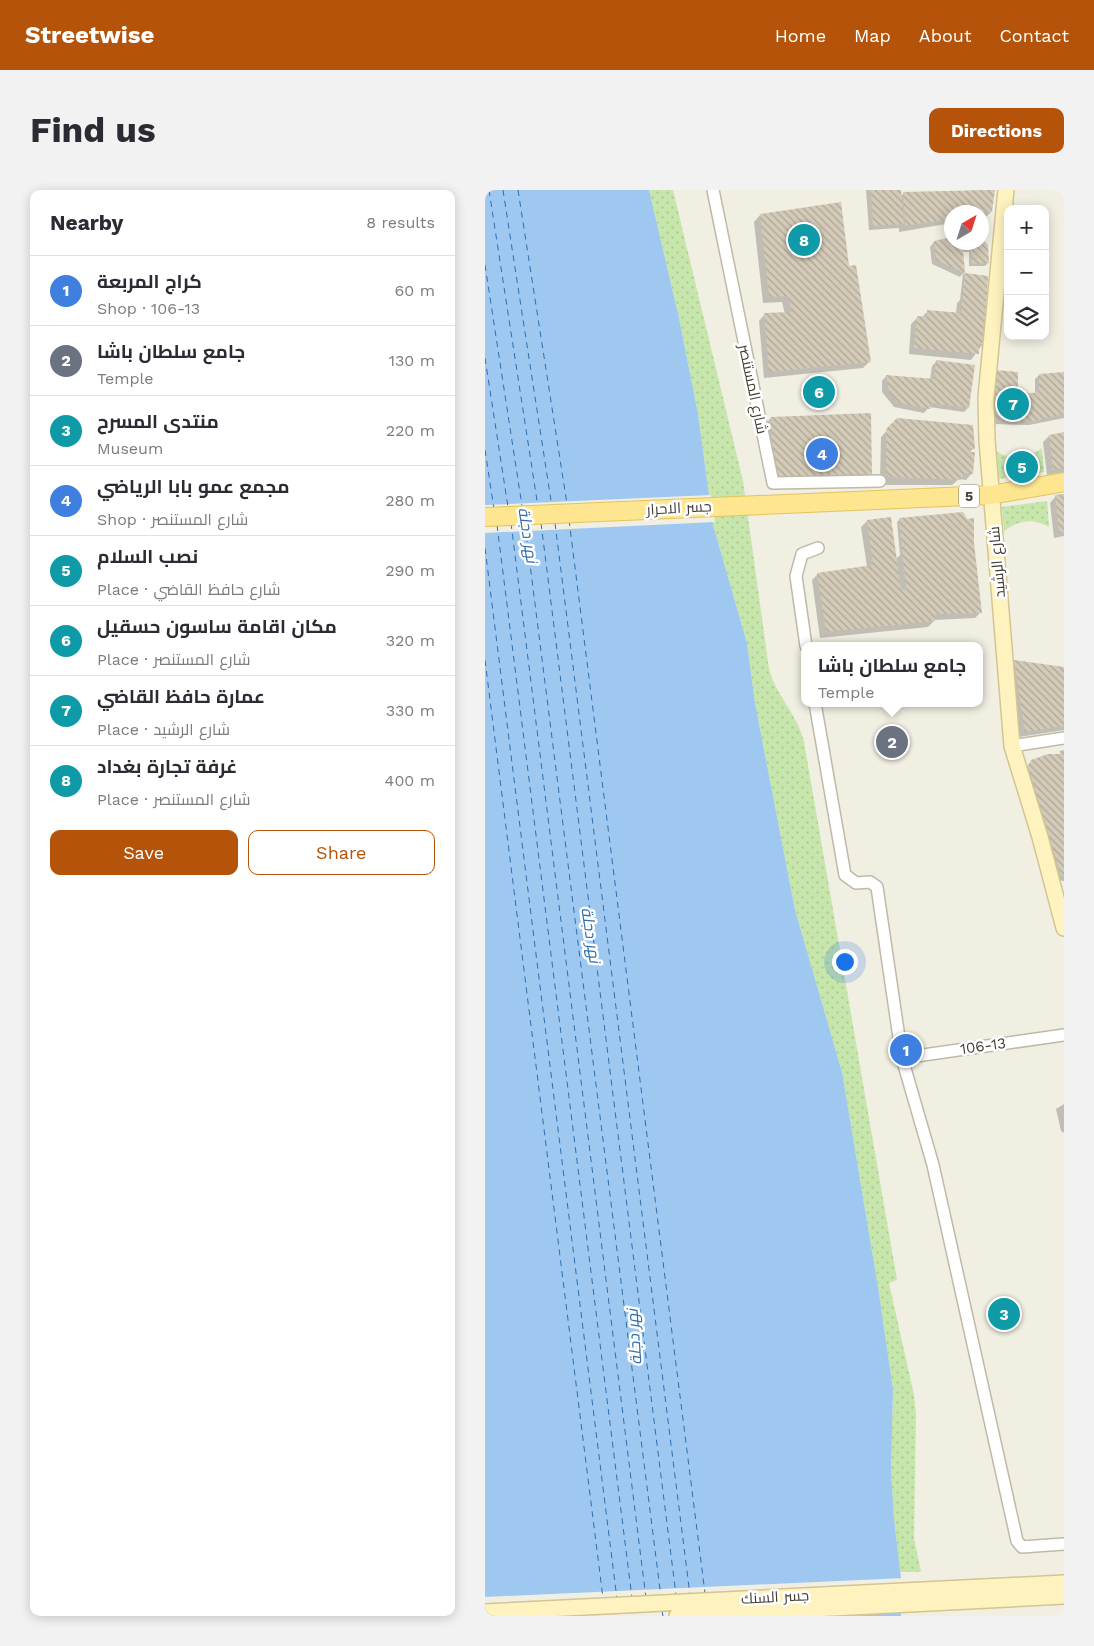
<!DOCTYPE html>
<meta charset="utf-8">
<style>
:root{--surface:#fff;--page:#f2f2f3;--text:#2b2b33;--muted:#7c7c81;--line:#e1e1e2;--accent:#b45309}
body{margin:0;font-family:"Work Sans",Cairo,sans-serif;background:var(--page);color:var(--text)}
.controls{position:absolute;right:15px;top:15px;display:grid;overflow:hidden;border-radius:10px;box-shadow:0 2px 12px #0003}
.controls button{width:45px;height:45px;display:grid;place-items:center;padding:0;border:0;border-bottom:1px solid var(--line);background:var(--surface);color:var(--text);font:25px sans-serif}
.compass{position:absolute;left:459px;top:15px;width:45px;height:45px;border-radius:50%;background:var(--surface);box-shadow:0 2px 12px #0003;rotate:39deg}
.you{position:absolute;left:359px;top:771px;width:18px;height:18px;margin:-12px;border:4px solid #fff;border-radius:50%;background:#1a73e8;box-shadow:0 0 0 8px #1a73e833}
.badge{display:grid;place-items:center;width:32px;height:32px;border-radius:50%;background:var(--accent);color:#fff;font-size:16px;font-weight:700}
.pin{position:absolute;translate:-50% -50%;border:2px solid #fff;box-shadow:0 1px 5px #0006}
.popup{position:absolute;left:316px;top:452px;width:182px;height:65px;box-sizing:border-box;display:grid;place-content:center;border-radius:10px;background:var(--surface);filter:drop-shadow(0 1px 4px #0005);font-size:16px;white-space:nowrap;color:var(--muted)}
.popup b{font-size:19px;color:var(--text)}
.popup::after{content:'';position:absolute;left:50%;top:100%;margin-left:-10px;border:10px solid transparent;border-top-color:var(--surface)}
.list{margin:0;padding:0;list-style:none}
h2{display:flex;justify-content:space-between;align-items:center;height:65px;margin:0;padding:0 20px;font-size:21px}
h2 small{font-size:16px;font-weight:400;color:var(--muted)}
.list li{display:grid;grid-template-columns:32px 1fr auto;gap:15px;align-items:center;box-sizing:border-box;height:70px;padding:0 20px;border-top:1px solid var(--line)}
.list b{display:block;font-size:19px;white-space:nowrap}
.list p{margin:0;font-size:16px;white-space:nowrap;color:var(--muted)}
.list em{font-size:16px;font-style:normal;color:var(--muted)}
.actions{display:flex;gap:10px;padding:15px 20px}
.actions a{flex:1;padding:11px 0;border:1px solid var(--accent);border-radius:10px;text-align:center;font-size:18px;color:var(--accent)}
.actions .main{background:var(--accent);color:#fff}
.icon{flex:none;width:28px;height:28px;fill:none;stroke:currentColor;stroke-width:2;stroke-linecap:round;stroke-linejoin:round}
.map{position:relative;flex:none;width:579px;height:1426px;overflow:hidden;border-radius:10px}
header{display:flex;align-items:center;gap:30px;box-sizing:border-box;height:70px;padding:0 25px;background:var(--accent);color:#fff}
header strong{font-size:24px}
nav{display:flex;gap:28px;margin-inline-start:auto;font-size:18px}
.intro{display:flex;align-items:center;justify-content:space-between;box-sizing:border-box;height:120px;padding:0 30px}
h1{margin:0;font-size:35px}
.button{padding:12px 22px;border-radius:10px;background:var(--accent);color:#fff;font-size:18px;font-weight:700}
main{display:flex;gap:30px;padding:0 30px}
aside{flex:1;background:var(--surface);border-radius:10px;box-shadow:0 2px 12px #0003}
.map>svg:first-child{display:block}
.grass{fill:url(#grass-dots)}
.water{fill:#9ec8ef}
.pier{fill:#f1eee2}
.shadow{fill:#0003}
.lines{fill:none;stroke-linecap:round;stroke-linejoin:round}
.ferry{stroke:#2e6ead;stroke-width:1;stroke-dasharray:6 5;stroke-linecap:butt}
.building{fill:url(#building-back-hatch)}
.minor-casing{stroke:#bfb9a8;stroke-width:14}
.secondary-casing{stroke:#d2c592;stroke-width:18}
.primary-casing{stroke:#e2c45f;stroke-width:20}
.minor{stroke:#fff;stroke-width:11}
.secondary{stroke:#fef3bf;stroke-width:15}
.primary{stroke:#fde68f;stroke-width:18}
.labels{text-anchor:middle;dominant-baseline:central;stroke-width:5;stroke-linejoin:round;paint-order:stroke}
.shield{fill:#fff;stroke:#7b7870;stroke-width:1}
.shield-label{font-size:14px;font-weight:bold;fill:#433e33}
.street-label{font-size:15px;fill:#433e33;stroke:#fff}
.water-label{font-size:16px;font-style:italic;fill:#2e6ead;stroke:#fff}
</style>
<header>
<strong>Streetwise</strong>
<nav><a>Home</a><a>Map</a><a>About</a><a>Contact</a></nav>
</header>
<div class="intro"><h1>Find us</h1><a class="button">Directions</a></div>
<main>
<aside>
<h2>Nearby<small>8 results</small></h2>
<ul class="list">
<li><span class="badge" style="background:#3f7fe0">1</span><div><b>كراج المربعة</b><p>Shop · 106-13</p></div><em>60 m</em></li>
<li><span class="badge" style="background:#6b7280">2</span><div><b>جامع سلطان باشا</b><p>Temple</p></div><em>130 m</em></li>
<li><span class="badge" style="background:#0f9aa8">3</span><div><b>منتدى المسرح</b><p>Museum</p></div><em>220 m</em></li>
<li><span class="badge" style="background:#3f7fe0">4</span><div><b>مجمع عمو بابا الرياضي</b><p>Shop · شارع المستنصر</p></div><em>280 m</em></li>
<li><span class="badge" style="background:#0f9aa8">5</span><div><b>نصب السلام</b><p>Place · شارع حافظ القاضي</p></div><em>290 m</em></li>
<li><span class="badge" style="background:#0f9aa8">6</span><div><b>مكان اقامة ساسون حسقيل</b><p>Place · شارع المستنصر</p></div><em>320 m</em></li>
<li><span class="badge" style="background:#0f9aa8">7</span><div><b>عمارة حافظ القاضي</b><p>Place · شارع الرشيد</p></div><em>330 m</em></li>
<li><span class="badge" style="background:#0f9aa8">8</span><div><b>غرفة تجارة بغداد</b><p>Place · شارع المستنصر</p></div><em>400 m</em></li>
</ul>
<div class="actions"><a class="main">Save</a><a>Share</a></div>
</aside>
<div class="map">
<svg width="579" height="1426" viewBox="0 0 579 1426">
<defs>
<pattern id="grass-dots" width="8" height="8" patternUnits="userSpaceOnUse" patternTransform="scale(1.25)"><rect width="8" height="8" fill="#c7e6ab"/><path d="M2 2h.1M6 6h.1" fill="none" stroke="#acc694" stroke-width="1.8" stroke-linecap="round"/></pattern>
<pattern id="building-back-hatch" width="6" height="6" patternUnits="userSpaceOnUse" patternTransform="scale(1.25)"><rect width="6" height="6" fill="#d3cab8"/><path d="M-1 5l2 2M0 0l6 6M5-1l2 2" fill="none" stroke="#ada596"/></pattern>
</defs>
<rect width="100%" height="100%" fill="#f1eee2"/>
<path class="grass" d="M164,0H188L258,291L284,479C291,506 313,525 319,552L412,1090L404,1093L429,1205L431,1225L429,1348L436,1382H415L409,1329L406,1281L408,1199L393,1097L357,882L310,720L270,513L262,453L228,335L213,224L194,128Z
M557,258L559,282L514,289L512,262C528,270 542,269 557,258Z
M562,311L564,337C549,328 533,330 519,341L517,317Z"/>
<path class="water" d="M0,0H164L194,128L213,224L228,335L262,453L270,513L310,720L357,882L393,1097L408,1199L406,1281L409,1329L416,1388V1426H0Z"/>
<path class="pier" d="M226,305L230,332L0,343V315Z
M419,1388L418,1423L360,1426H0V1407Z"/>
<path class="shadow" d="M381,0H415V7L419,3L508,0L506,22L500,28L497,29V22H467V33L414,42V38L384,40Z
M275,25L363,78L384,172L378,178L279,188L274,131L280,124H300L297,112L278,113L269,32Z
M467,48V52H497V50L502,56L503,73L500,76H484V62H477L479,84L502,87L498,154L486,170L424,164L426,134L432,128H436L443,121L471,123L472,113L475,110L478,83L475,87L447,74L445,57L449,52Z
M452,171L483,218L479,222L444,217L439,223L409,217L397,202V191L401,186L445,190L447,176Z
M579,183V228L544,235L509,234L507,186L531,204H550V189L554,185Z
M286,228L386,284L380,290L283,293L282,232Z
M412,230L489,258L484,263L487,283L481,290L474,289L467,295H402L395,290L396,247Z
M579,243V282L562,285L558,252L564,246Z
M579,305V346L569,348L565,313L571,306Z
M415,329L488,354L496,422L490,428L450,430L443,437L335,448L327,390L333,384L382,377L376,337L382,331L411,369L415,365L412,332Z
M530,471L579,478V540L534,547L524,477Z
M579,561V691L572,690L541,577L547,571L573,565Z
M579,914V943L576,941L571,919Z"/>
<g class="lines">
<path class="ferry" d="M4,0L53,317
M18,0L67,317
M33,0L82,314
M0,75L37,316
M0,168L23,317
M0,260L9,319
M84,330L220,1403
M26,333L161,1408
M56,333L191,1405
M70,333L205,1405
M12,335L147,1408
M40,335L176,1407
M0,358L132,1409
M0,470L118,1408
M177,1421L178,1426"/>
</g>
<path class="building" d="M386,0H416L419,34L388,36Z
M510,0L507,22H466V29L420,36L418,2Z
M356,12L364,76L371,75L386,172L284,182L279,123L307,122L303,106L284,107L275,24Z
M466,47V52H497V48L503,55L504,73L487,74L486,60H478L480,83L451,70L449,51Z
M480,83L503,86L499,154H494V164L429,158L432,126L442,127V120L476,123Z
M451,170L490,175L484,218L446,213L445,219L413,213L404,202L401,185L449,189Z
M511,180L533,182V203H547L554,202V184L579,182V224L549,231L509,229L507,224Z
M386,223L387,284L288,287L286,227Z
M412,228L488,235L490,259L484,258V262H490L488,284L480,283L475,290L404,287L401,283V239Z
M579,242V278L568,280L564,245Z
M579,304V342L574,343L570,305Z
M478,322L482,329L489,328V353L497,423L451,424L450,431L341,442L332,383L388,375L382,330L406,327L416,400L421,399L414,328Z
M529,470L579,477V536L540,542Z
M579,560V686H576L543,576L546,570L563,564H575V561Z"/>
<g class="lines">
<defs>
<path id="minor" d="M228,0L288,293L395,291
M321,456L311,386L317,364L333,358
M330,513L360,685L371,693L385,692L392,697L417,868L448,975L532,1351L537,1357L579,1354
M527,556L579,548
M417,868L579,845"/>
<path id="secondary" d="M521,0L501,207L502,250L527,556L555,647L579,738
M0,1422L579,1393
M192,1426L579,1406"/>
<path id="primary" d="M0,327L506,305L579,292"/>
</defs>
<use href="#minor" class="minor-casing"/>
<use href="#secondary" class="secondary-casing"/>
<use href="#primary" class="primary-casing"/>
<use href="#minor" class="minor"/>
<use href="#secondary" class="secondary"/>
<use href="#primary" class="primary"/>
</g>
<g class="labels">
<rect class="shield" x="474" y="294.5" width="20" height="23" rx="4"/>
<g class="shield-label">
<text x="484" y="306">5</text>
</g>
<g class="street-label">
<text transform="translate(268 199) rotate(78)">شارع المستنصر</text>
<text transform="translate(194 318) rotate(-3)">جسر الاحرار</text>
<text transform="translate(512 372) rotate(-95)">شارع الرشيد</text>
<text transform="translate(498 856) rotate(-8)">106-13</text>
<text transform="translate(290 1407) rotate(-3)">جسر السنك</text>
</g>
<g class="water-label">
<text transform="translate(43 345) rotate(81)">نهر دجلة</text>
<text transform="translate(106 745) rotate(81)">نهر دجلة</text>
<text transform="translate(149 1147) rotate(-94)">نهر دجلة</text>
</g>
</g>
</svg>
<div class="controls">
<button>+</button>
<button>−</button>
<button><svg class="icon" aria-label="layers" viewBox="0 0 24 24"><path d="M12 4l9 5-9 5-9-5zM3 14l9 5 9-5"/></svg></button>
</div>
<svg class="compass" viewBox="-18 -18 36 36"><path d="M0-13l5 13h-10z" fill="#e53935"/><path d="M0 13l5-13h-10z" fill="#7c7c81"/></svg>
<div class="you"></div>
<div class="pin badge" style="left:421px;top:860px;background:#3f7fe0">1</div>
<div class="pin badge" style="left:407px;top:552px;background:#6b7280">2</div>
<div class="popup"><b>جامع سلطان باشا</b>Temple</div>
<div class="pin badge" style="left:519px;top:1124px;background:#0f9aa8">3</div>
<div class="pin badge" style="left:337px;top:264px;background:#3f7fe0">4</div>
<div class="pin badge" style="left:537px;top:277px;background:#0f9aa8">5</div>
<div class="pin badge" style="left:334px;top:202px;background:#0f9aa8">6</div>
<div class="pin badge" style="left:528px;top:214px;background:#0f9aa8">7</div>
<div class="pin badge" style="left:319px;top:50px;background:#0f9aa8">8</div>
</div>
</main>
